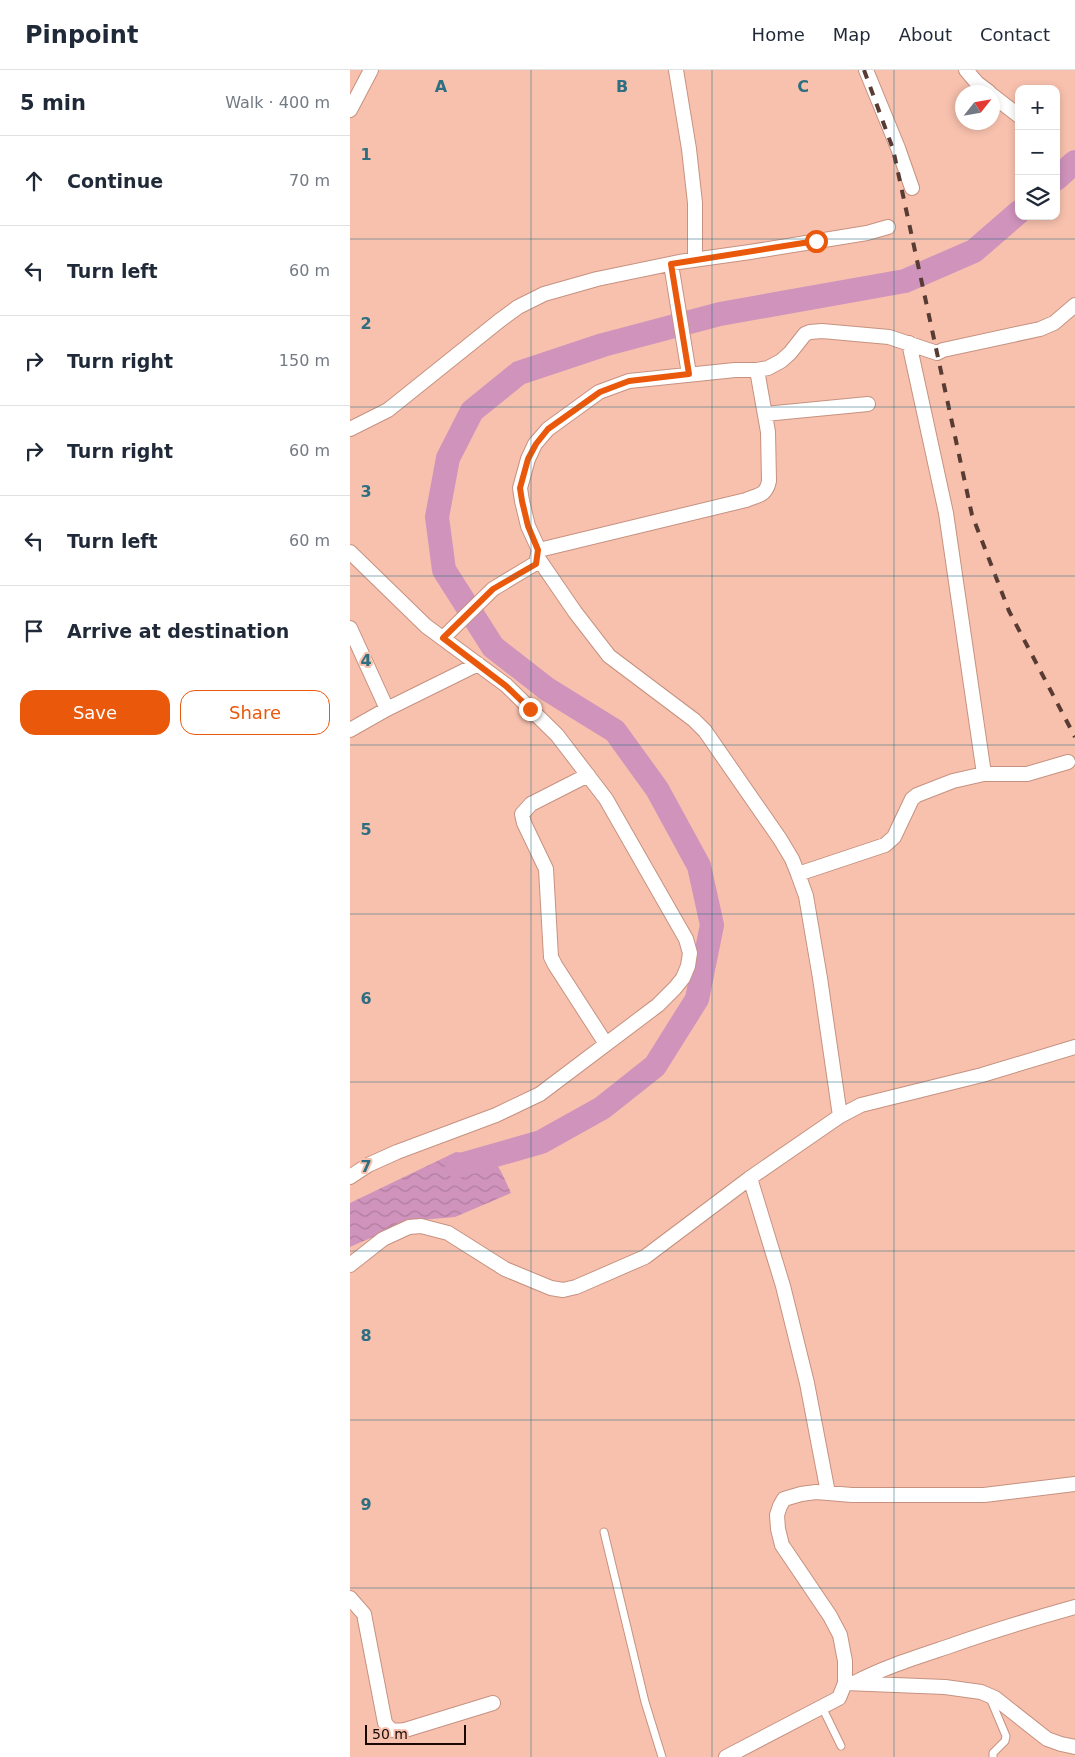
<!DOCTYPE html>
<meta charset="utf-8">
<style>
:root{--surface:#fff;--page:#f6f6f7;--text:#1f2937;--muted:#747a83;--line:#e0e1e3;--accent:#ea580c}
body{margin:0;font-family:"DejaVu Sans",sans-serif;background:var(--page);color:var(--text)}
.controls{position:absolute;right:15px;top:15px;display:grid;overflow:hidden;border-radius:10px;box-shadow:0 2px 8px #0003}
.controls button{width:45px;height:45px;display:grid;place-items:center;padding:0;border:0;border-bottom:1px solid var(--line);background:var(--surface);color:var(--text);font:25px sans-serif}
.compass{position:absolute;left:605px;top:15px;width:45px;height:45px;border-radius:50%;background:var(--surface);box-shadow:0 2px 8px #0003;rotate:59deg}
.scale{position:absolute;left:15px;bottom:12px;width:101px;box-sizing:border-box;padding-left:5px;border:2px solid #1a0804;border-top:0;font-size:14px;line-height:18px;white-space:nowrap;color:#1a0804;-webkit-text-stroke:4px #f8c1ae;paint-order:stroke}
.stop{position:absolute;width:15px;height:15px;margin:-11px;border:4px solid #ea580c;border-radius:50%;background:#fff}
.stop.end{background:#ea580c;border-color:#fff;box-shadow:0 1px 5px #0008}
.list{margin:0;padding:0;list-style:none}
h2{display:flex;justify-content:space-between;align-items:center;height:65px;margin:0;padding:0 20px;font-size:21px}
h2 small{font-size:16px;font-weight:400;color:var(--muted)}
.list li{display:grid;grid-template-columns:32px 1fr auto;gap:15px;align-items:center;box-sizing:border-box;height:90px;padding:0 20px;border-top:1px solid var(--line)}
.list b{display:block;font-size:19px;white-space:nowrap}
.list em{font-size:16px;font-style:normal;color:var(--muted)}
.actions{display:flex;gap:10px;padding:15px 20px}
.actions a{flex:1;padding:11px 0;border:1px solid var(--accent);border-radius:15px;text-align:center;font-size:18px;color:var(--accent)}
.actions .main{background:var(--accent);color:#fff}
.icon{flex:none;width:28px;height:28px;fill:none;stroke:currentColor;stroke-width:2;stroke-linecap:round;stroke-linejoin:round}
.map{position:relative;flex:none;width:725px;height:1687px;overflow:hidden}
header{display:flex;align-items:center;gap:30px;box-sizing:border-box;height:70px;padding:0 25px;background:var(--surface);border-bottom:1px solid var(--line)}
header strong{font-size:24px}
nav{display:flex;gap:28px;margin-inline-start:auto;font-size:18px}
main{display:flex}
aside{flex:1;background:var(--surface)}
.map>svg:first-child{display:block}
.water{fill:url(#water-waves)}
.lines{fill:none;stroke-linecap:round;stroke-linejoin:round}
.river{stroke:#cf93bc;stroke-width:24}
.lane-casing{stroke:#c69280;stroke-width:9}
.street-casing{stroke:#c69280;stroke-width:16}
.lane{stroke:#fff;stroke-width:7}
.street{stroke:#fff;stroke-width:14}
.rail{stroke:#583b33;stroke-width:4;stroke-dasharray:9 9;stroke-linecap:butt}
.route{stroke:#ea580c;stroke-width:6}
.grid{fill:none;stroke:#2d6f81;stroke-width:1;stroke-opacity:0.55}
.grid-label{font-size:16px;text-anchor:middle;font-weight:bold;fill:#2d6f81;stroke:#f8c1ae;stroke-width:4;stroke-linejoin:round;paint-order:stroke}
</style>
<header>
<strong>Pinpoint</strong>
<nav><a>Home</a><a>Map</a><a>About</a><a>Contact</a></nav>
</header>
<main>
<aside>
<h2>5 min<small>Walk · 400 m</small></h2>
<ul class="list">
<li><svg class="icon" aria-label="ahead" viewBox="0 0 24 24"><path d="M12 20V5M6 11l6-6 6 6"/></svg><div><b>Continue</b></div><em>70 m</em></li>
<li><svg class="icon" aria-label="left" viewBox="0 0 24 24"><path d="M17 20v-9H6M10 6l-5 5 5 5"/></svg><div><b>Turn left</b></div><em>60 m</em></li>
<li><svg class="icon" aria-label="right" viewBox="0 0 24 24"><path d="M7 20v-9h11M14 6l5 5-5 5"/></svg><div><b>Turn right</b></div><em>150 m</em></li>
<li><svg class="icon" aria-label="right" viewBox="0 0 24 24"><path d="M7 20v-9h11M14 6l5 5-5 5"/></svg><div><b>Turn right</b></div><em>60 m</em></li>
<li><svg class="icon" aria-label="left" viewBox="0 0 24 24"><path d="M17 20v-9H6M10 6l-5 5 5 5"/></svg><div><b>Turn left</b></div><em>60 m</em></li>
<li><svg class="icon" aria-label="arrive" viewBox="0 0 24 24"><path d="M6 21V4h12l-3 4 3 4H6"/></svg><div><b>Arrive at destination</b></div></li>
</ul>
<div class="actions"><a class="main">Save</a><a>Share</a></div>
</aside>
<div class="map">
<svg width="725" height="1687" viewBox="0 0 725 1687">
<defs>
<pattern id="water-waves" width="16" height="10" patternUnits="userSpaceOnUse" patternTransform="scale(1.25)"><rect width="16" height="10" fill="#cf93bc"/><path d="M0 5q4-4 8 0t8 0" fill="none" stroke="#b17da0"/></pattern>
</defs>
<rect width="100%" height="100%" fill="#f8c1ae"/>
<path class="water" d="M106,1082C146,1088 145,1086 161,1123L105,1147L59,1151L0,1177V1133Z"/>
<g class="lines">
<path class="river" d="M706,109L725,92
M107,1096L191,1072L252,1038L305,996L347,929L362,855L349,796L307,719L265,661L197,619L143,577L94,500L87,447L98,388L122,341L169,303L253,275L370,244L555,211L624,181L669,142"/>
<defs>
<path id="lane" d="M254,1462L295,1632L312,1687
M640,1628L656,1666L655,1671L643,1683V1687
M472,1637L491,1676"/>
<path id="street" d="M326,0L339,79L345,133V190
M516,0L548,78L562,118
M616,0L627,13L639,22
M642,25L669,46
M0,40L21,0
M321,194L339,304
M559,273L596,443L634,704
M415,344L518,334
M0,359L38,340L149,251L168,237L194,224L247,209L329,192L400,182L517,163L538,157
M189,480L396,430C408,425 416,426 419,411L418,362L407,300
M0,482L76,556L156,615L207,665L256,729L336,869L340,883L338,896L333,908L325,918L308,935L190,1024L146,1045L47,1082L18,1095L0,1107
M188,488L225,542L259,586L344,650L355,661L430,769L442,789L448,804L456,826L470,908L490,1046
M0,558L37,639
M93,568L143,519L186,493L189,480L178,456L172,431L170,418L178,389L185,374L198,359L249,322L279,311L385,300H407L418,298L431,291L440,283L455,264L460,262L472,261L539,267L587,283L593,280L690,259L704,253L725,235
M0,660L37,639L128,594
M238,705L181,734L172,744L174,753L196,799L201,887L205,895L256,974
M448,804L535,775L544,767L562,729L567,725L603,711L625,706L634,704H677L718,692
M400,1108L433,1216L457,1313L478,1423
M0,1195L33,1169L59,1157L71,1156L98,1163L155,1199L201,1218L213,1220L226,1217L295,1187L400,1108L490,1046L511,1035L632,1005L725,977
M0,1528L14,1544L35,1653C41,1662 45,1661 55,1660L143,1633
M495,1613L595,1617L631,1622L645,1628L697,1669L711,1674L725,1677
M504,1613C535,1597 564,1588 597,1577C639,1562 682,1549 725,1537
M376,1687L489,1628L495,1613V1591L490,1565L480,1546L432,1475L428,1459L427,1445L430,1436L434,1429L451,1424L466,1422L502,1425H634L725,1414"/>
</defs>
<use href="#lane" class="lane-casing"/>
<use href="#street" class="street-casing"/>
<use href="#lane" class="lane"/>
<use href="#street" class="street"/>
<path class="rail" d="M514,0L543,79L622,445L659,541L725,667"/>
</g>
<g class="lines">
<path class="route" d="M180,639L156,616L93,568L143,519L186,494L188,480L178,456L172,431L170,418L178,389L186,374L198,359L250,322L279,311L339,304L321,194L466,171"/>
</g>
<path class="grid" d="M181,0V1687M362,0V1687M544,0V1687M0,169H725M0,337H725M0,506H725M0,675H725M0,844H725M0,1012H725M0,1181H725M0,1350H725M0,1518H725"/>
<g class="grid-label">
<text x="91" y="22">A</text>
<text x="272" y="22">B</text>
<text x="453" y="22">C</text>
<text x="16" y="90">1</text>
<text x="16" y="259">2</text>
<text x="16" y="427">3</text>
<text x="16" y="596">4</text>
<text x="16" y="765">5</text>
<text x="16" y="934">6</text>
<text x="16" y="1102">7</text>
<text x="16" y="1271">8</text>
<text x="16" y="1440">9</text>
</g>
</svg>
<div class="controls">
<button>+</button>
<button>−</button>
<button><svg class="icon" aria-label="layers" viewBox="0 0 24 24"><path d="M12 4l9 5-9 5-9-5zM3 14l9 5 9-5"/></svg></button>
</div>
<svg class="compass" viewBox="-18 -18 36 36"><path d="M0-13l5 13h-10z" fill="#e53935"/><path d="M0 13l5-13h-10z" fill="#747a83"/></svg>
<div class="scale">50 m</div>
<div class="stop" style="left:466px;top:171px"></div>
<div class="stop end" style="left:180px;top:639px"></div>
</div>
</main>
